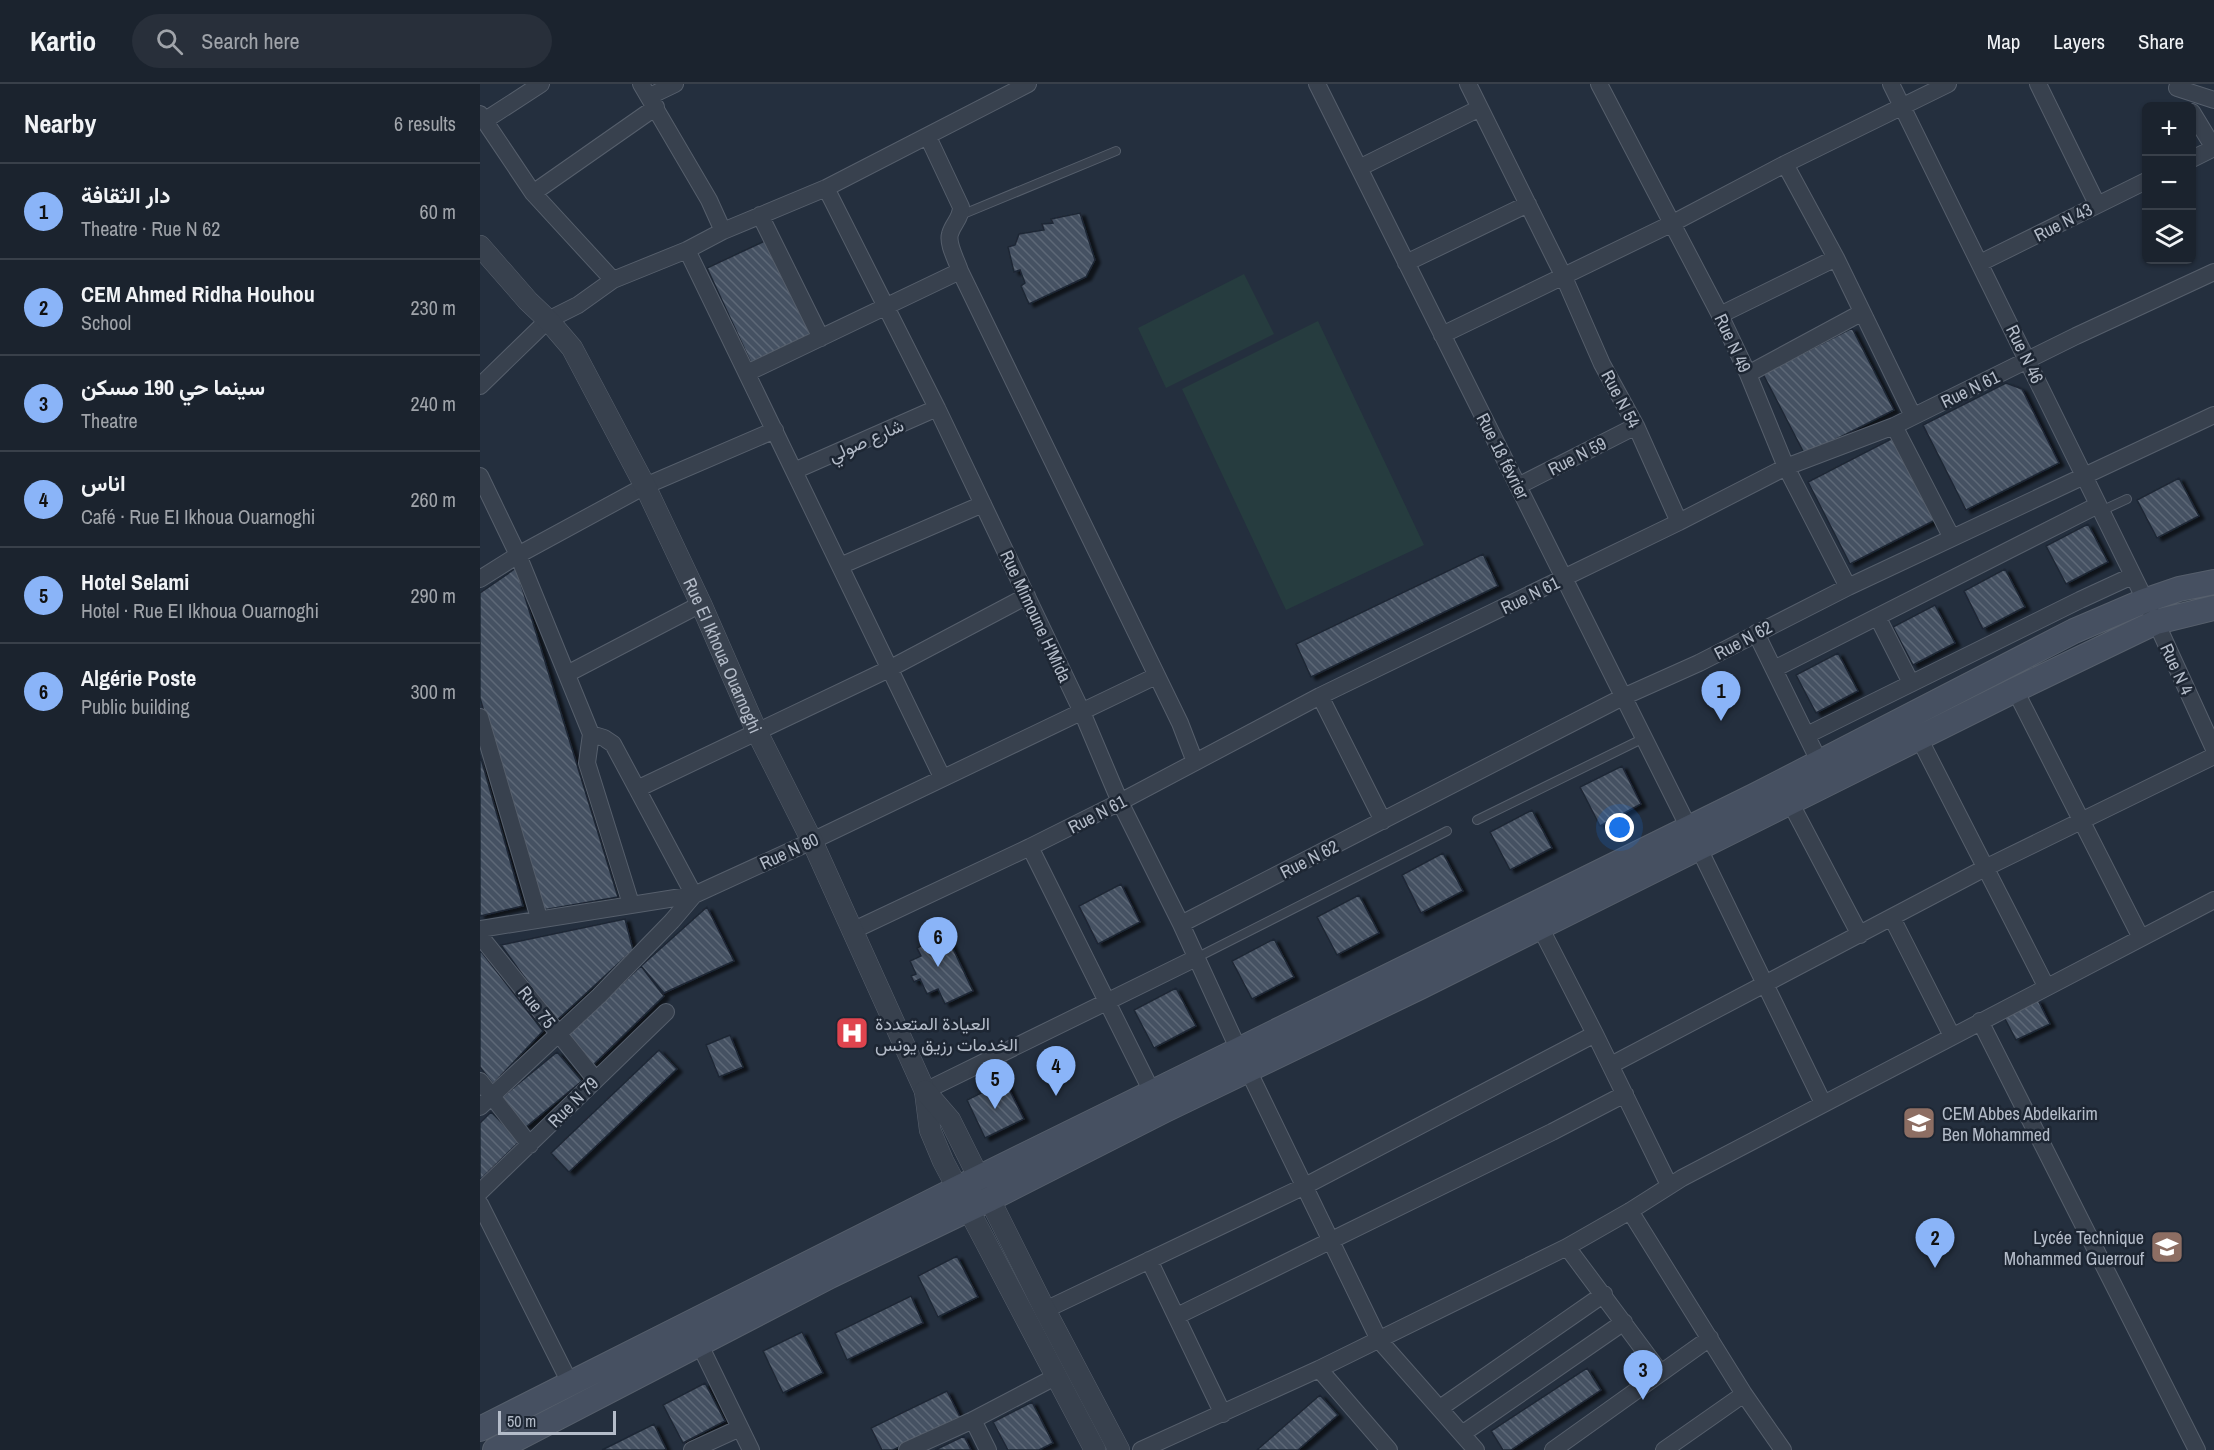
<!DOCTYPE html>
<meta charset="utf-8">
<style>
:root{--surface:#1b232e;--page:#282f3a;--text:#f1f3f6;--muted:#a0a4aa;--line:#39404a;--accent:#8ab4f8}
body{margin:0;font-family:"Archivo Narrow",Vazirmatn,sans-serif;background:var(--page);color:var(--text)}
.controls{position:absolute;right:18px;top:18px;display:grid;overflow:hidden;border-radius:9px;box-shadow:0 2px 4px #0004}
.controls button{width:54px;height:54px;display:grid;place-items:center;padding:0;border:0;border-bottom:2px solid var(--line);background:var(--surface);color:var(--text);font:30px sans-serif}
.scale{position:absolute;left:18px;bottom:15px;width:118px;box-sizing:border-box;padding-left:6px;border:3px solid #b4bcc9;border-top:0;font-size:16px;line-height:21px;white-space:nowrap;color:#b4bcc9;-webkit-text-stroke:4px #1d2633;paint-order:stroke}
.you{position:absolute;left:1140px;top:744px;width:21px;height:21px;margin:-15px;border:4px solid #fff;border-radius:50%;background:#1a73e8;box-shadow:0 0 0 9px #1a73e833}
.badge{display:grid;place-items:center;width:39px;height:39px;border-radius:50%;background:var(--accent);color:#111;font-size:20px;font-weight:700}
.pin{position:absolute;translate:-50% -50px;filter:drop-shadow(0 2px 3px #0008)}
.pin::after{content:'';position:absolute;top:32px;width:21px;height:18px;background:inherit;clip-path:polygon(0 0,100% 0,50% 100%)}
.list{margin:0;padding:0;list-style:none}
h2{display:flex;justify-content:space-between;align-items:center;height:78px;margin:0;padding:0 24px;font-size:26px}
h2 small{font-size:20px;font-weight:400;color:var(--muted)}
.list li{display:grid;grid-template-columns:39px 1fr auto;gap:18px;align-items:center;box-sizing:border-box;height:96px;padding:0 24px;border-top:2px solid var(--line)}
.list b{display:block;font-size:22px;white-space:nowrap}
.list p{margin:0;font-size:20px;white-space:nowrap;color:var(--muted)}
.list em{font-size:20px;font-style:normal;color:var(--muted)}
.icon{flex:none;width:33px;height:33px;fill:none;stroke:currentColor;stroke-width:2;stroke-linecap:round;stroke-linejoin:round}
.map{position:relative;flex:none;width:1734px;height:1366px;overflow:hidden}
header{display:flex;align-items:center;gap:36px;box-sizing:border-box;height:84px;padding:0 30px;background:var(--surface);border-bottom:2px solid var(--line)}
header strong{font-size:28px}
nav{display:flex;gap:33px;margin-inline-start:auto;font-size:21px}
.search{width:420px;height:54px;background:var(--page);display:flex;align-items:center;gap:15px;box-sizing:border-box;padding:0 21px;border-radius:33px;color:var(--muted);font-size:22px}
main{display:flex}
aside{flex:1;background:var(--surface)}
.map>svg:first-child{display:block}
.pitch{fill:#263c3f}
.building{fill:url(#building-back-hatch);stroke:#1f2835;stroke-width:1.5;filter:url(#shadow)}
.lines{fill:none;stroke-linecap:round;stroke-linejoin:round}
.service-casing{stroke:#565f6c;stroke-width:10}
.minor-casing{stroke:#565f6c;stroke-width:18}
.tertiary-casing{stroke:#565f6c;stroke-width:22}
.secondary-casing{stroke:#565f6c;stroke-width:26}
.service{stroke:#38414e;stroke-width:8}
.minor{stroke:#38414e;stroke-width:16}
.tertiary{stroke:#38414e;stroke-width:21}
.secondary{stroke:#465061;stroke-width:24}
.labels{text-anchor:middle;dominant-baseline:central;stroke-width:5;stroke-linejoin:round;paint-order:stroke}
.street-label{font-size:18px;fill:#b4bcc9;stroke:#1d2633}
.poi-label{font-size:18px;fill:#b4bcc9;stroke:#1d2633;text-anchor:start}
</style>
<header>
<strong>Kartio</strong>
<div class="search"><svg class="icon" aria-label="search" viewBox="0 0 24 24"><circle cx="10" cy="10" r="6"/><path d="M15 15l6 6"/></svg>Search here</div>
<nav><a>Map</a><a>Layers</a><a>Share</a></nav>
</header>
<main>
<aside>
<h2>Nearby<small>6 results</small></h2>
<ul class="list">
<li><span class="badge">1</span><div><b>دار الثقافة</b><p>Theatre · Rue N 62</p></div><em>60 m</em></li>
<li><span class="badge">2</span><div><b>CEM Ahmed Ridha Houhou</b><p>School</p></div><em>230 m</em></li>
<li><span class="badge">3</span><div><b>سينما حي 190 مسكن</b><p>Theatre</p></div><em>240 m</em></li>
<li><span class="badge">4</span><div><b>اناس</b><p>Café · Rue EI Ikhoua Ouarnoghi</p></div><em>260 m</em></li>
<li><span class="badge">5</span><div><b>Hotel Selami</b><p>Hotel · Rue EI Ikhoua Ouarnoghi</p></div><em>290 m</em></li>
<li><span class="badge">6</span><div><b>Algérie Poste</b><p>Public building</p></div><em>300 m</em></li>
</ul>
</aside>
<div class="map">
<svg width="1734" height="1366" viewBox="0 0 1734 1366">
<defs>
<pattern id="building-back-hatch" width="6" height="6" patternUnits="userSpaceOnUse" patternTransform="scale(1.5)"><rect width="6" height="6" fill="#455162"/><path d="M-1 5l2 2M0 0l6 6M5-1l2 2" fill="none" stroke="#5d6877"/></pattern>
<filter id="shadow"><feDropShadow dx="5" dy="3" stdDeviation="1.5" flood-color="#0009"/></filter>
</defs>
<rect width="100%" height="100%" fill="#242f3e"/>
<path class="pitch" d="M764,190L794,250L686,304L658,244Z
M838,237L944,461L806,526L702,305Z"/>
<path class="building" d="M600,129L615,176L606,193L549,220L541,202L545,199L540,186L534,188L528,163L535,161L539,150L564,146L562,140L573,139L571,135Z
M287,156L332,253L272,281L227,184Z
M1372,244L1414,326L1325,371L1283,290Z
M1526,299L1542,305L1579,379L1486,426L1443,341Z
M1417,352L1459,434L1370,480L1328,398Z
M1699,394L1719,432L1677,454L1657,416Z
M1608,440L1628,478L1586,500L1566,462Z
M1003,470L1018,502L831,593L816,560Z
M36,484L138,813L63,826L0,614V509Z
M1525,485L1545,523L1503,545L1484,507Z
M1455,521L1475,559L1433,581L1413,543Z
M1358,569L1378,607L1336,629L1316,591Z
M0,671L43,822L0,832Z
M1142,682L1161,720L1120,742L1100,703Z
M1052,726L1072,764L1030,786L1010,748Z
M963,769L983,807L941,829L922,791Z
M641,800L660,838L618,860L599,822Z
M879,811L899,849L857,871L837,833Z
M227,823L254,877L184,909L161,882Z
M145,835L153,866L76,937L21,861Z
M466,850L493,907L465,920L458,905L447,910L440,895L434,898L431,892L436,890L430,877L441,872L437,864Z
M794,855L814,893L772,915L752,877Z
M0,866L63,947L13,1000L0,983Z
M161,882L184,912L113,981L87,952Z
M696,904L716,942L674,964L654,926Z
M1558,916L1570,940L1536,956L1524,933Z
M250,951L263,983L239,993L226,961Z
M179,966L197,985L89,1088L71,1069Z
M77,968L102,997L46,1043L21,1014Z
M525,997L544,1035L505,1054L487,1016Z
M11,1028L40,1057L0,1096V1039Z
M477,1172L498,1213L458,1233L438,1192Z
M431,1212L443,1239L367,1276L355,1249Z
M322,1248L343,1289L303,1309L283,1267Z
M1107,1284L1121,1306L1031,1366H1023L1011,1347Z
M225,1299L245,1337L203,1359L183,1321Z
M467,1307L480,1333L413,1366H402L391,1344Z
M840,1311L858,1331L818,1366H777Z
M552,1318L573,1359L559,1366H528L513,1338Z
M174,1340L186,1365L184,1366H122Z
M484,1352L491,1366H455Z"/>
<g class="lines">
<defs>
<path id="service" d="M481,131L636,67
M1621,427L1647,415
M997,736L1164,654
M716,874L967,747"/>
<path id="minor" d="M161,0L229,116L243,147
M837,0L1209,744L1343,1019
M988,0L1083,191L1122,280L1156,342L1199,438
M1119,0L1240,231L1268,290L1306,383L1368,503
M1411,0L1676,538L1734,665
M1558,0L1617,120
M1697,4L1734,16
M170,12L195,0
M1712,28L1734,64
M0,30L53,109L133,196
M4,37L61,0
M448,53L481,123C481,135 473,139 470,150C467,160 477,177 480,187L700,639L715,678
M1712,75L1734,64
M1305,80L1356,174L1433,332
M879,84L1000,24
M346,104L457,324L602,628L640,718L701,840L768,986L899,1256L996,1366
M53,109L176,23
M280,131L341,254
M207,166L462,693
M926,179L1048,120
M1500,179L1666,97
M1240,231L1356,174
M962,251L1191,140L1305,80L1468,0
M267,289L480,187
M1268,290L1381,229
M0,302L68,236L98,221L133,196L207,166L243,147L346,104L548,0
M1414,342L1472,454
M314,387L457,324
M0,392L38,471L111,650L107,679L151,820
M1038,402L1156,342
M360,482L503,420
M0,495L38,471L165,402L295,346
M1398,534L1431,599
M1276,549L1339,677
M1294,585L1618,421
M87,590L221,520
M1535,606L1661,854
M840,612L903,737
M0,633L59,834
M111,650L124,654L133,660L214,811
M1327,651L1600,516L1652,492
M1439,654L1566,902
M157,705L409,585L547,512
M1310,718L1380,851
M550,763L672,1008
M1412,834L1472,952
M701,840L1143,613L1219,579L1368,503L1734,331
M1060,843L1115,950L1189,1101
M0,845L214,811
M372,847L550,763L640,718L840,612L1199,438L1306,383L1414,342L1596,252L1734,188
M0,852L115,995
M1500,937L1717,1366
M1131,981L1505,784L1734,672
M0,997L50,1061
M445,1007L716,874
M0,1023L119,912L192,837L214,811L332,757L676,592
M0,1108L186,928
M0,1120L90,1299
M1150,1127L1264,1310L1303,1366
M1087,1163L1180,1288
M669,1176L743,1330
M565,1226L825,1102L1115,950
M697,1232L1072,1048L1145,1010
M215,1251L271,1366
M839,1285L909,1366
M960,1324L1124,1210
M493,1336L508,1366
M982,1350L1144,1238
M212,1366L260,1344
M427,1366L493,1336L577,1292
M661,1366L839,1285L1087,1163L1150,1127L1202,1094L1734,816
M1073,1366L1230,1254
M1184,1366L1264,1310"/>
<g id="tertiary">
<path id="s1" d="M0,162L48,217L68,236L92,264L165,402L221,520L277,648L332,757L445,1007L450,1046L463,1077L615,1366"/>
<path d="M445,1007L470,1036L565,1226L639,1366"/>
</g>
<path id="secondary" d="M0,1345L476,1105L1276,711L1594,547L1664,517L1699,505L1734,498
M15,1366L350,1192L510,1115L685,1026L940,903L1535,606L1676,538L1734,524"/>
</defs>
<use href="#service" class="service-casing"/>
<use href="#minor" class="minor-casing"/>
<use href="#tertiary" class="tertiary-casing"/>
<use href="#secondary" class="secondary-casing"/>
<use href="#service" class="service"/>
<use href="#minor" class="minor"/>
<use href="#tertiary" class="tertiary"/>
<use href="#secondary" class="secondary"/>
</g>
<defs>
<symbol id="hospital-square" viewBox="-11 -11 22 22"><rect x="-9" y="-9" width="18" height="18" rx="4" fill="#e0444e" stroke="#1d2633"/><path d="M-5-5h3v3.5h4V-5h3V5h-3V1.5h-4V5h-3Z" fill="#fff"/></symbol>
<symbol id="school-square" viewBox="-11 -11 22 22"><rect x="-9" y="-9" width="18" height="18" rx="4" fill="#8d6e63" stroke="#1d2633"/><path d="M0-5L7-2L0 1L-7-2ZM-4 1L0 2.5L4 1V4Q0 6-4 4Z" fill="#fff"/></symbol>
</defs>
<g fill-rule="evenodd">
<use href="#hospital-square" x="353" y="930" width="38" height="38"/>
<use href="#school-square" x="1420" y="1020" width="38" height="38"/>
<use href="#school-square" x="1668" y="1144" width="38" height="38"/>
</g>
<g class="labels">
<g class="street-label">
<text transform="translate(1583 138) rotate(-27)">Rue N 43</text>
<text transform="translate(1253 259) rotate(65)">Rue N 49</text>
<text transform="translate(1545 270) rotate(64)">Rue N 46</text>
<text transform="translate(1490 305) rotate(-26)">Rue N 61</text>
<text transform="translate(1141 315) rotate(62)">Rue N 54</text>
<text transform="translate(386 356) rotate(-24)">شارع صولي</text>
<text transform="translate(1023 372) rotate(63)">Rue 18 février</text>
<text transform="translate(1097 372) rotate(-27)">Rue N 59</text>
<text transform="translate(1050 511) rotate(-26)">Rue N 61</text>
<text transform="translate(556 532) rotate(65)">Rue Mimoune H'Mida</text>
<text transform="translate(1263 556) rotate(-28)">Rue N 62</text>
<text stroke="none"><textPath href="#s1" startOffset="480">Rue EI Ikhoua Ouarnoghi</textPath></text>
<text transform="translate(1697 585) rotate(65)">Rue N 4</text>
<text transform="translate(617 730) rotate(-27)">Rue N 61</text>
<text transform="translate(309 767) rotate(-25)">Rue N 80</text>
<text transform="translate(829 775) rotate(-27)">Rue N 62</text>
<text transform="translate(57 923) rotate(51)">Rue 75</text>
<text transform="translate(93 1018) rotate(-45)">Rue N 79</text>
</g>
<g class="poi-label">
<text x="395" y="939">العيادة المتعددة<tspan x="395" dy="21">الخدمات رزيق يونس</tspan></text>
<text x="1462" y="1029">CEM Abbes Abdelkarim<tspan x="1462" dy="21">Ben Mohammed</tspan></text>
<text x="1664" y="1153" text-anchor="end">Lycée Technique<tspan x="1664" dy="21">Mohammed Guerrouf</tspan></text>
</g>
</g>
</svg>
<div class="controls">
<button>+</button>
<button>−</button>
<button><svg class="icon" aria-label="layers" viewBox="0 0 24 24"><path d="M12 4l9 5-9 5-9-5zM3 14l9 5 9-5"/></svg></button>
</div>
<div class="scale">50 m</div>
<div class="you"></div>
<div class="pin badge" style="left:1241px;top:637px">1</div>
<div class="pin badge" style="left:1455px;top:1184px">2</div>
<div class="pin badge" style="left:1163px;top:1316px">3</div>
<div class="pin badge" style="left:576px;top:1012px">4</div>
<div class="pin badge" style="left:515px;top:1025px">5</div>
<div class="pin badge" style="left:458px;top:883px">6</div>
</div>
</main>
